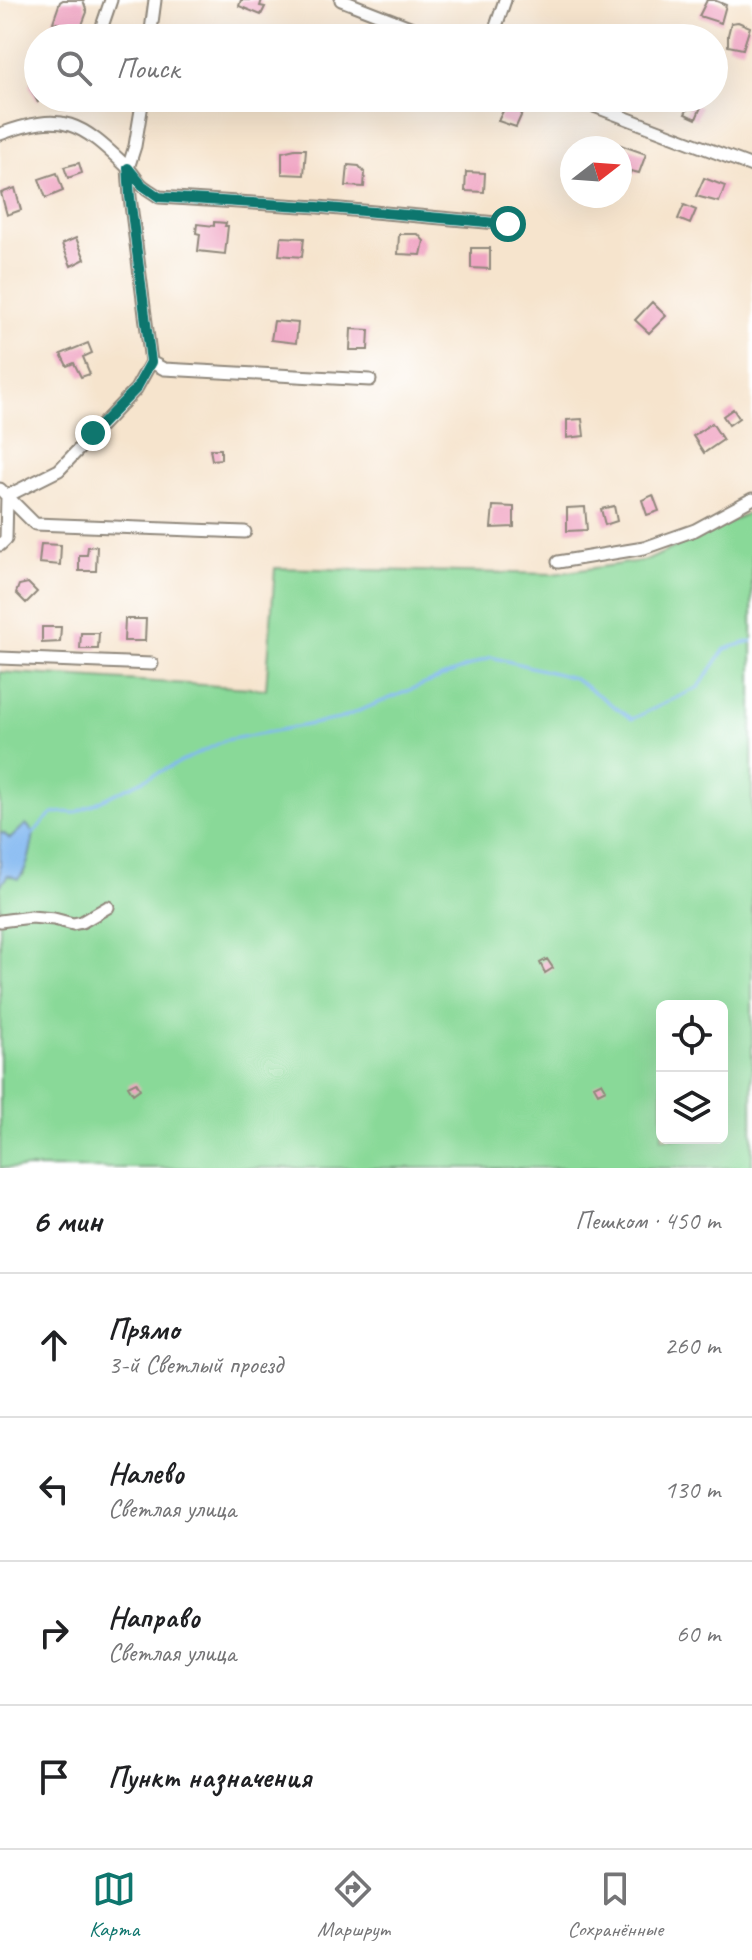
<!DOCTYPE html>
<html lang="ru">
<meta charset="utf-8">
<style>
:root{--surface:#fff;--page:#f6f6f6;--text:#202124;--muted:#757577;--line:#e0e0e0;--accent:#0f766e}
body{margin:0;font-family:Caveat,sans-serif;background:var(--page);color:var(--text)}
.controls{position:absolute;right:24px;bottom:24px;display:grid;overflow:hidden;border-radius:12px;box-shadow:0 8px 32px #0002}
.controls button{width:72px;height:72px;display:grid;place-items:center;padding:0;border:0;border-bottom:2px solid var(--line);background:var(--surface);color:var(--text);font:40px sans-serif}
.compass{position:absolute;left:560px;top:136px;width:72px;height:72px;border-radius:50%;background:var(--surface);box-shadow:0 8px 32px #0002;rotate:73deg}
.stop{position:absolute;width:24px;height:24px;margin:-18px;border:6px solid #0f766e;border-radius:50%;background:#fff}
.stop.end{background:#0f766e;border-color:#fff;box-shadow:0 2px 8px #0008}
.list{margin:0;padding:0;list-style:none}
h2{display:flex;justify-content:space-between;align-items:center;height:104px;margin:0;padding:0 32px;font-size:34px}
h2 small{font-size:26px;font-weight:400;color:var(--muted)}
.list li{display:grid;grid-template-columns:52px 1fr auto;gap:24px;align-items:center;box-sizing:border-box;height:144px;padding:0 32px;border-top:2px solid var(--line)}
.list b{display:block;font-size:30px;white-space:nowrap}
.list p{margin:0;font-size:26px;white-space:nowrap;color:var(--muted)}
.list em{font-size:26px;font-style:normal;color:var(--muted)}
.icon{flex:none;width:44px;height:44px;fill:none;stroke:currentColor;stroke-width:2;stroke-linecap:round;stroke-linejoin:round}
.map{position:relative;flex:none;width:752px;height:1168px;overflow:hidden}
.search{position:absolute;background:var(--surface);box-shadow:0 8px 32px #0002;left:24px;right:24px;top:24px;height:88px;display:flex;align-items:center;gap:20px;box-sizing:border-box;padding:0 28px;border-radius:44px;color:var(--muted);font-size:30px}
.sheet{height:680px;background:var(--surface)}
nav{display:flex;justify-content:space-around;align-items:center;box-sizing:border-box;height:112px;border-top:2px solid var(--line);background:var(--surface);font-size:22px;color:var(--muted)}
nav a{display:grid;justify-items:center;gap:4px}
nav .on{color:var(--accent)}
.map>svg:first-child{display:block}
.green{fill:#89d998;stroke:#5a8262;stroke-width:2;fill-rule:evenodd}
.water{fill:#82b8f1;stroke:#56728e;stroke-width:2}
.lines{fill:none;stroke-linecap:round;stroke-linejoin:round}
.stream{stroke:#82b8f1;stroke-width:3}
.building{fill:#f0a4c3}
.minor-casing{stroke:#90887c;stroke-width:15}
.minor{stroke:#fff;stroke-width:11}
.route{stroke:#0f766e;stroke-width:10}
</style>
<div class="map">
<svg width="752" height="1168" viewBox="0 0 752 1168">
<rect width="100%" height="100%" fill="#fff"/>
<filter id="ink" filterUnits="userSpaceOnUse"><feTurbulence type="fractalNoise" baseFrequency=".0125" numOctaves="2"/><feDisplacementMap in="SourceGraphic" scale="16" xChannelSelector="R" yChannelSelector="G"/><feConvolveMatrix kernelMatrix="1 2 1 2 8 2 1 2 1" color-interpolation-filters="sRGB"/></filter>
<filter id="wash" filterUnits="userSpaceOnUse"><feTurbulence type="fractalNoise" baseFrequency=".006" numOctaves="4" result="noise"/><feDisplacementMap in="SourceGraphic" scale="32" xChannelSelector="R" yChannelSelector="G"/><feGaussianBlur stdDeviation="1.8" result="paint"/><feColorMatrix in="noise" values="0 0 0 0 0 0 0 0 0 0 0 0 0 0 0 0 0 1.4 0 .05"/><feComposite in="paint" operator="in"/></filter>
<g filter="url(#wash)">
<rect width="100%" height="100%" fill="#f6e4cd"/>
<path class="green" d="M752,511V1168H0V886L8,875H23L25,867L10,839L3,833L0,834V672L266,689L275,568L553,574L648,560ZM662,1006H722V1138H662Z"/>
<path class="water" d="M26,824L34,833C31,848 29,869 18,879L8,875L0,886V834L3,833L10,839Z"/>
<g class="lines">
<path class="stream" d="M33,834C48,816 50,810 75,813L226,740L339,719L491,657L574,678L632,719L699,687L725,649L752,641"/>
</g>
<g id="blocks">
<path class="building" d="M63,0H83L87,12L80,30L53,22L60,2Z
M241,0H262L260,6L265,7L261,15L239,6Z
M707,0H714L726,5L721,23L699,16Z
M738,22L750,27L743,49L728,46V35L731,23Z
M38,80V103L29,84Z
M651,98H673L671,105Z
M691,102L701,107L696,119L685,114Z
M507,103L524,109L516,127L498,121Z
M615,143L646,154L639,173L631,171L629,175L620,171V148H613Z
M295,149H306L304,175L282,174V152Z
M79,163L82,173L68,178L64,167Z
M348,165L359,166L365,173L364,187L346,186Z
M466,172L485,173L484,192L465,191Z
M57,173L63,191L46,198L39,179Z
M704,178L725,186L719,202L696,196Z
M15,188L21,210L7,215L1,193Z
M684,205L696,210L690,224L678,219Z
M214,222L226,223L225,226H228L225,254L198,251L200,234L196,233L197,224L214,226Z
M399,234H418L424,241L421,255L398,254Z
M281,237L304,238L302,257L279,255Z
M76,238L85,259L71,266L62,244Z
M471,248H490V269L471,268Z
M652,302L666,316L649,333L635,320Z
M274,321L298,323L296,343L271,340Z
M351,329L369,330L368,350H350Z
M88,343L92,353L83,357L90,374L81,377L74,363L67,366L61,354Z
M733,409L739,418L729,425L723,416Z
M582,419L584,436L567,438V420Z
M712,423L723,440L704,453L693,436Z
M210,449H221V459L212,460Z
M653,495L659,511L647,515L642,500Z
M493,506L514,507V527L491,528Z
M614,506L617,521L605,525L601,509Z
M585,507L587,530L567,531V508Z
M41,544L61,545L60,565L39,563Z
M97,546L96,571H79V555H87L88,547Z
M28,583L37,592L26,603L16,593L19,585Z
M125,619H146L145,641H124Z
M42,627H61L60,642L42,643Z
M81,633H99L98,649H80Z
M547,959L553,968L545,973L540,963Z
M136,1082L140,1089L133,1094L128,1086Z
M602,1082L606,1089L598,1093L594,1086Z"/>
</g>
</g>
<g filter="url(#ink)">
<use href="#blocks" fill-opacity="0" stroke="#90887c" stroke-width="2"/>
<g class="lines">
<defs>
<path id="minor" d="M341,0L438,38
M98,38L111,0
M150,38L155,0
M492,38L505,0
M573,98L752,166
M0,134C64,111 80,122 127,167C133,173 137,181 143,186C148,190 154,193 159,197L318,207L508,224
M151,362L164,369L370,380
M0,489L35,524L245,532
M0,545L6,539L7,496L59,470L136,389L151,362L130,197L128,168L135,146L143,98
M558,562L644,548L695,530L752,499
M0,658L152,664
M0,921L31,917L54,919L73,924L82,922L108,907"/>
</defs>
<use href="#minor" class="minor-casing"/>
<use href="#minor" class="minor"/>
</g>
</g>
<g class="lines" filter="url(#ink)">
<path class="route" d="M93,433L136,389L151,362L130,197L128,168L142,185L159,197L318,207L508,224"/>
</g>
</svg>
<div class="controls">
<button><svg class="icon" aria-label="locate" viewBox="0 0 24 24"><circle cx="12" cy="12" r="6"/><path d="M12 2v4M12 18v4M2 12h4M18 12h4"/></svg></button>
<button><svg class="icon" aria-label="layers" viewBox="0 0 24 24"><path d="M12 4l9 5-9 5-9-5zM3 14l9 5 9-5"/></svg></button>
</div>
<svg class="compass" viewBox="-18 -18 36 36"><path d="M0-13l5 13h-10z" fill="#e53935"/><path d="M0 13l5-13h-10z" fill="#757577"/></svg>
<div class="stop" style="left:508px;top:224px"></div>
<div class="stop end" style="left:93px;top:433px"></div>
<div class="search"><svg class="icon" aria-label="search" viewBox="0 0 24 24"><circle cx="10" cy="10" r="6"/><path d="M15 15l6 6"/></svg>Поиск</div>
</div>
<section class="sheet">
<h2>6 мин<small>Пешком · 450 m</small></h2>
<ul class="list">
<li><svg class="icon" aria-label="ahead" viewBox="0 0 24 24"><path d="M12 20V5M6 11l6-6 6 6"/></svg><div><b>Прямо</b><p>3-й Светлый проезд</p></div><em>260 m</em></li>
<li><svg class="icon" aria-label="left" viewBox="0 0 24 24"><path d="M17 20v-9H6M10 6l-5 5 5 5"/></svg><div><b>Налево</b><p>Светлая улица</p></div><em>130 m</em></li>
<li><svg class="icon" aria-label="right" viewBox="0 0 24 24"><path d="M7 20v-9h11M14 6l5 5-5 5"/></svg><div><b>Направо</b><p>Светлая улица</p></div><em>60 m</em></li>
<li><svg class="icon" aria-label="arrive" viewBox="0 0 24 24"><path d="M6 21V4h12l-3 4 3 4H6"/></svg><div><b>Пункт назначения</b></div></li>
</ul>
</section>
<nav>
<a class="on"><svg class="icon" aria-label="map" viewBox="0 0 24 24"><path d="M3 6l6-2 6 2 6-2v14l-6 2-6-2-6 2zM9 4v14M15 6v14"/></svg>Карта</a>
<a><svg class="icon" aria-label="directions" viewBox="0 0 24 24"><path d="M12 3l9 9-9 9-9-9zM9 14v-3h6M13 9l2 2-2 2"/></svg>Маршрут</a>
<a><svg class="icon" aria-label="saved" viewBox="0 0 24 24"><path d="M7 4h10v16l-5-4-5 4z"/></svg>Сохранённые</a>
</nav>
